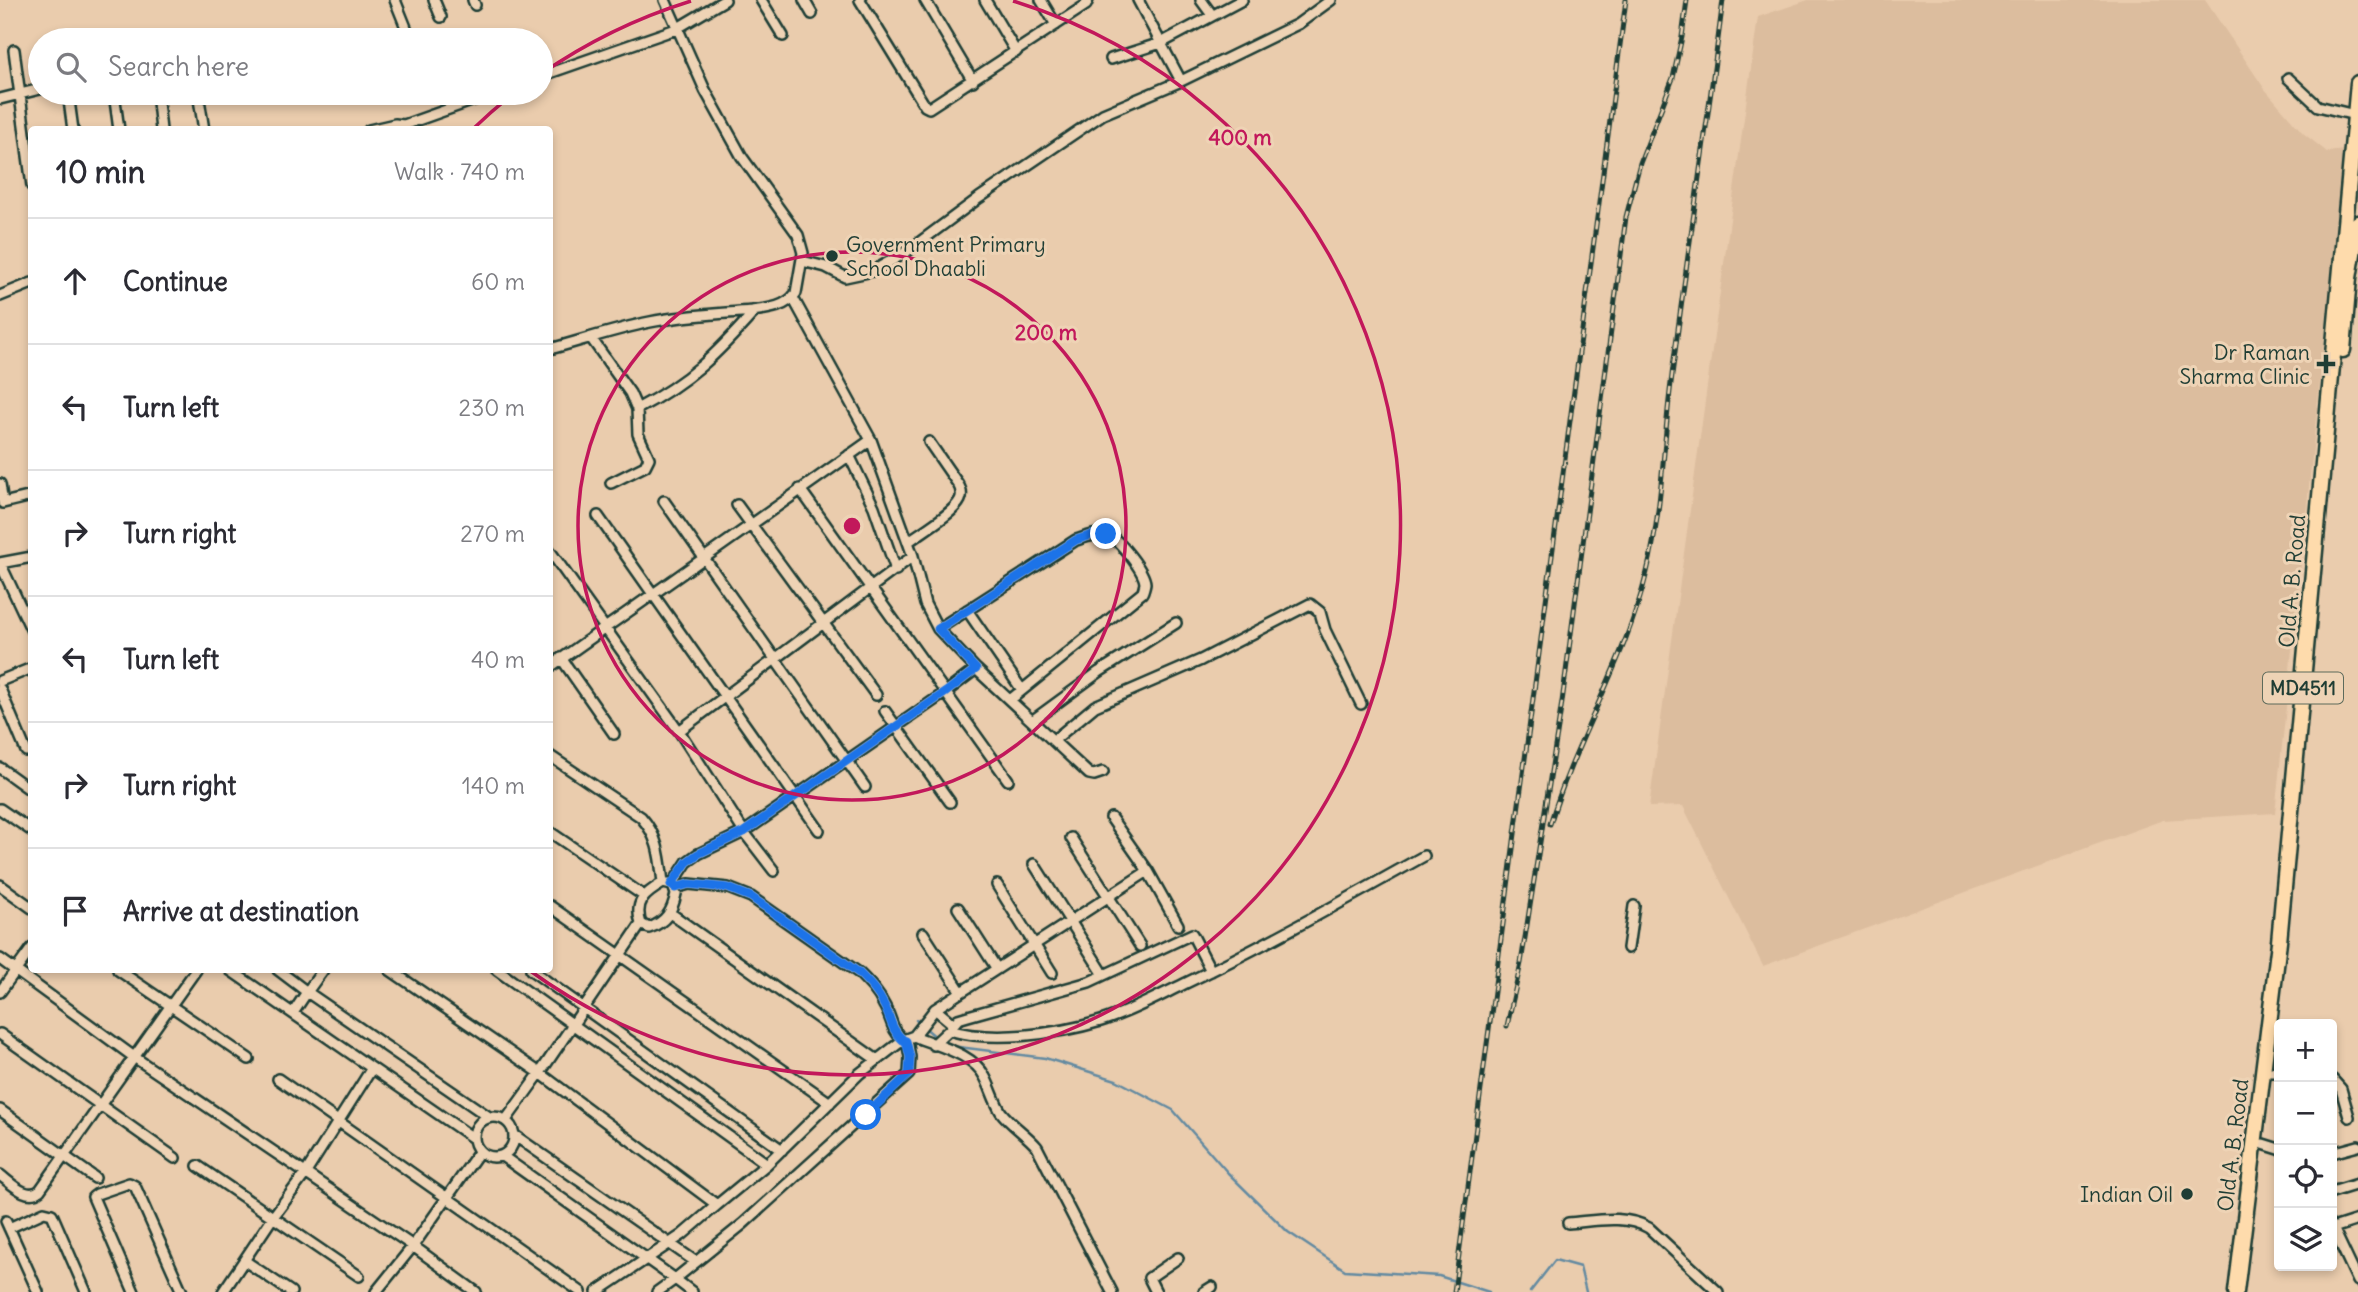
<!DOCTYPE html>
<meta charset="utf-8">
<style>
:root{--surface:#fff;--page:#f2f2f3;--text:#2b2b33;--muted:#7c7c81;--line:#e1e1e2}
body{margin:0;font-family:Delius,sans-serif;background:var(--page);color:var(--text)}
.controls{position:absolute;right:21px;bottom:21px;display:grid;overflow:hidden;border-radius:7px;box-shadow:0 4px 10px #0003}
.controls button{width:63px;height:63px;display:grid;place-items:center;padding:0;border:0;border-bottom:2px solid var(--line);background:var(--surface);color:var(--text);font:35px sans-serif}
.stop{position:absolute;width:21px;height:21px;margin:-16px;border:5px solid #1a73e8;border-radius:50%;background:#fff}
.stop.end{background:#1a73e8;border-color:#fff;box-shadow:0 2px 7px #0008}
.list{margin:0;padding:0;list-style:none}
h2{display:flex;justify-content:space-between;align-items:center;height:91px;margin:0;padding:0 28px;font-size:30px}
h2 small{font-size:23px;font-weight:400;color:var(--muted)}
.list li{display:grid;grid-template-columns:46px 1fr auto;gap:21px;align-items:center;box-sizing:border-box;height:126px;padding:0 28px;border-top:2px solid var(--line)}
.list b{display:block;font-size:26px;white-space:nowrap}
.list em{font-size:23px;font-style:normal;color:var(--muted)}
.icon{flex:none;width:38px;height:38px;fill:none;stroke:currentColor;stroke-width:2;stroke-linecap:round;stroke-linejoin:round}
.map{position:relative;flex:none;width:2358px;height:1292px;overflow:hidden}
.search{position:absolute;background:var(--surface);box-shadow:0 4px 10px #0003;left:28px;top:28px;width:525px;height:77px;display:flex;align-items:center;gap:18px;box-sizing:border-box;padding:0 24px;border-radius:38px;color:var(--muted);font-size:26px}
.panel{position:absolute;background:var(--surface);box-shadow:0 4px 10px #0003;left:28px;top:126px;width:525px;height:847px;border-radius:7px}
.map>svg:first-child{display:block}
.built{fill:#dcbd9e}
.lines{fill:none;stroke-linecap:round;stroke-linejoin:round}
.stream{stroke:#638aa1;stroke-width:2.5}
.street-casing{stroke:#1f3d34;stroke-width:14}
.primary-casing{stroke:#1f3d34;stroke-width:19}
.street{stroke:#eed3b5;stroke-width:9}
.primary{stroke:#fedbac;stroke-width:14}
.rail-casing{stroke:#1f3d34;stroke-width:5}
.rail{stroke:#eed3b5;stroke-width:2.5;stroke-dasharray:8;stroke-linecap:butt}
.route{stroke:#1a73e8;stroke-width:9}
.ring{fill:none;stroke:#c2185b;stroke-width:3.5}
.poi-dot{fill:#1f3d34;stroke:#eed3b5;stroke-width:2.5}
.labels{text-anchor:middle;dominant-baseline:central;stroke-width:6;stroke-linejoin:round;paint-order:stroke}
.shield{fill:#eed3b5;stroke:#5d6a5b;stroke-width:2}
.shield-label{font-size:19px;font-weight:bold;fill:#1f3d34}
.poi-label{font-size:21px;fill:#1f3d34;stroke:#eed3b5;text-anchor:end}
.street-label{font-size:21px;fill:#1f3d34;stroke:#eed3b5}
.centre{fill:#c2185b;stroke:#eed3b5;stroke-width:3.5}
.ring-label{font-size:21px;text-anchor:middle;font-weight:bold;fill:#c2185b;stroke:#eed3b5;stroke-width:6;stroke-linejoin:round;paint-order:stroke}
</style>
<div class="map">
<svg width="2358" height="1292" viewBox="0 0 2358 1292">
<rect width="100%" height="100%" fill="#eaccad"/>
<filter id="ink" filterUnits="userSpaceOnUse"><feTurbulence type="fractalNoise" baseFrequency=".0143" numOctaves="2"/><feDisplacementMap in="SourceGraphic" scale="14" xChannelSelector="R" yChannelSelector="G"/><feConvolveMatrix kernelMatrix="1 2 1 2 8 2 1 2 1" color-interpolation-filters="sRGB"/></filter>
<g filter="url(#ink)">
<path class="built" d="M1808,0H2205L2264,88L2303,133L2327,152L2344,150L2275,813L2163,820L1763,966L1683,806L1649,807L1758,17Z"/>
<g class="lines">
<path class="stream" d="M916,1020L937,1038
M951,1046L1045,1058L1116,1080L1173,1110L1228,1173L1288,1232L1345,1270L1439,1276L1489,1292
M1530,1292L1555,1260L1580,1267L1586,1292"/>
<defs>
<path id="street" d="M395,0L407,30
M434,0L441,17
M473,0L475,5
M761,0L783,36
M804,0L812,14
M860,0L925,106L929,108L1086,5L1088,0
M925,0L973,81
M985,0L1016,52
M1041,0L1056,25
M1138,0L1181,81
M1201,0L1212,15
M14,50L32,186
M1111,59L1161,43L1242,0
M541,76L676,29L725,0
M2288,78L2318,106L2355,115
M68,93L73,130
M114,93L119,130
M157,93L161,130
M198,93L204,130
M0,99L40,89
M369,130L395,124L404,125L494,93
M802,261L826,267L845,277L873,271L905,253L979,198L1103,114L1181,81L1298,24L1331,0
M0,296L32,283
M591,338L630,393L637,409L638,434L649,458L645,466L611,483
M550,349C583,340 616,329 650,322C684,315 718,314 752,311C768,309 787,307 796,293L803,253L798,235L742,157L705,90L665,0
M637,409C690,381 716,355 755,311
M849,455L874,507L896,570
M0,484L3,503L32,496
M800,489L1008,780
M664,501L865,787
M737,505L876,695
M598,516L819,830
M908,542C921,532 953,514 960,500C963,494 961,489 958,484L929,442
M550,551L679,731L744,832L774,871
M913,556L925,604L938,629L976,669L1089,774L1094,775L1103,772
M0,563L32,631
M0,563L32,557
M967,610L1022,690
M938,629L1076,540C1086,537 1098,532 1108,535C1119,539 1144,571 1145,583C1145,584 1143,592 1142,593L1010,700
M561,658L614,734
M550,667L871,440L793,298
M0,681L32,668
M0,689L26,751
M885,711L950,802
M1032,721L1099,672L1176,623
M679,731L913,556L871,440
M1054,740L1095,706L1201,660L1310,604L1320,612L1325,630L1361,704
M550,756L641,817C659,837 660,858 663,883
M0,768L32,791
M0,809L32,831
M550,832L644,896
M1071,838L1140,946
M1034,864L1101,970
M1148,871L1178,925
M0,885L32,908
M672,885L687,862L698,854L744,832L946,692L976,669
M997,885L1052,973
M675,888L689,884L728,888L751,897L859,973C869,983 878,992 884,1005C892,1018 891,1030 903,1040L914,1036C937,1046 973,1053 985,1077C991,1088 994,1101 1001,1112C1011,1125 1026,1134 1037,1147L1112,1292
M550,906L830,1103
M958,908L997,969
M670,913L877,1060
M641,924L649,928C666,922 672,912 676,894L673,886
M923,933L961,992
M1628,948L1634,906
M0,959L134,1057L413,1246L476,1292
M118,970L249,1059
M230,970L473,1138
M278,970L307,992L293,1013
M323,970L307,992L489,1117
M390,970L540,1073L641,924C634,902 644,894 663,883L672,885
M497,970L767,1164
M531,970L782,1150
M0,992L32,948
M935,1009L953,1024
M949,1030L958,1019L968,1016L1089,982L1192,934L1211,971
M0,1034L175,1158
M914,1036L935,1009L1148,871L1111,818
M933,1045L949,1030C992,1043 1058,1034 1101,1021C1130,1012 1157,997 1184,984C1266,945 1345,900 1424,856
M2271,1072H2279
M278,1079L581,1292
M2332,1079L2341,1089L2349,1117
M0,1110L95,1178
M474 1137a20 20 0 1 1 40 0a20 20 0 1 1-40 0Z
M506,1120L540,1073L717,1205L767,1164L859,1074L903,1040
M514,1135L696,1262
M2263,1144L2279,1149
M2332,1153L2358,1146
M502,1156L675,1279L743,1224L909,1074L910,1057L907,1040
M198,1166L359,1276
M0,1175C11,1183 27,1201 40,1190L196,970
M2332,1192L2358,1184
M6,1221L38,1292
M1568,1223C1595,1221 1624,1214 1649,1228L1718,1292
M2332,1226L2358,1281
M9,1228L44,1212L52,1214L86,1292
M2333,1228L2358,1220
M245,1261L291,1292
M134,1292L93,1197L97,1194L129,1183L135,1186L182,1292
M223,1292L273,1217L305,1174L372,1068
M376,1292L413,1246L479,1152
M597,1292L682,1235L717,1205
M657,1292L675,1279L692,1292
M1156,1292L1149,1278L1178,1258
M1204,1292L1212,1287"/>
<path id="primary" d="M2343,350L2349,278L2358,223
M2236,1292L2279,942L2358,83"/>
</defs>
<use href="#street" class="street-casing"/>
<use href="#primary" class="primary-casing"/>
<use href="#street" class="street"/>
<use href="#primary" class="primary"/>
<defs>
<path id="rail" d="M1550,824C1576,738 1626,660 1647,572C1662,511 1663,446 1671,383C1687,255 1707,128 1723,0
M1507,1026L1521,963L1562,702L1626,217L1640,163L1673,78L1682,37L1687,0
M1454,1292L1626,0"/>
</defs>
<use href="#rail" class="rail-casing"/>
<use href="#rail" class="rail"/>
</g>
</g>
<g class="lines" filter="url(#ink)">
<path class="route" d="M866,1115L909,1074L910,1057L906,1041L903,1040C891,1030 891,1018 884,1005C878,992 869,983 859,973L751,897L728,888L689,884L675,888L671,885L687,862L698,854L744,832L946,692L976,669L938,629L1076,540L1092,535L1106,534"/>
</g>
<g class="ring">
<circle cx="852" cy="526" r="274"/>
<path d="M474 128A549 549 0 0 1 514 93M541 74A549 549 0 0 1 691 1M1013 1A549 549 0 1 1 529 970"/>
</g>
<g class="poi-dot">
<circle cx="832" cy="256" r="7"/>
<path d="M2322.5 353.5h7v7h7v7h-7v7h-7v-7h-7v-7h7z"/>
<circle cx="2187" cy="1194" r="7"/>
</g>
<g class="labels">
<rect class="shield" x="2263" y="672.5" width="80" height="31" rx="5"/>
<g class="shield-label">
<text x="2303" y="688">MD4511</text>
</g>
<g class="poi-label">
<text x="846" y="244" text-anchor="start">Government Primary<tspan x="846" dy="24">School Dhaabli</tspan></text>
<text x="2310" y="352">Dr Raman<tspan x="2310" dy="24">Sharma Clinic</tspan></text>
<text x="2173" y="1194">Indian Oil</text>
</g>
<g class="street-label">
<text transform="translate(2292 581) rotate(-85)">Old A. B. Road</text>
<text transform="translate(2233 1145) rotate(-83)">Old A. B. Road</text>
</g>
</g>
<circle cx="852" cy="526" r="10" class="centre"/>
<g class="ring-label">
<text x="1240" y="145">400 m</text>
<text x="1046" y="340">200 m</text>
</g>
</svg>
<div class="controls">
<button>+</button>
<button>−</button>
<button><svg class="icon" aria-label="locate" viewBox="0 0 24 24"><circle cx="12" cy="12" r="6"/><path d="M12 2v4M12 18v4M2 12h4M18 12h4"/></svg></button>
<button><svg class="icon" aria-label="layers" viewBox="0 0 24 24"><path d="M12 4l9 5-9 5-9-5zM3 14l9 5 9-5"/></svg></button>
</div>
<div class="stop" style="left:866px;top:1115px"></div>
<div class="stop end" style="left:1106px;top:534px"></div>
<div class="search"><svg class="icon" aria-label="search" viewBox="0 0 24 24"><circle cx="10" cy="10" r="6"/><path d="M15 15l6 6"/></svg>Search here</div>
<section class="panel">
<h2>10 min<small>Walk · 740 m</small></h2>
<ul class="list">
<li><svg class="icon" aria-label="ahead" viewBox="0 0 24 24"><path d="M12 20V5M6 11l6-6 6 6"/></svg><div><b>Continue</b></div><em>60 m</em></li>
<li><svg class="icon" aria-label="left" viewBox="0 0 24 24"><path d="M17 20v-9H6M10 6l-5 5 5 5"/></svg><div><b>Turn left</b></div><em>230 m</em></li>
<li><svg class="icon" aria-label="right" viewBox="0 0 24 24"><path d="M7 20v-9h11M14 6l5 5-5 5"/></svg><div><b>Turn right</b></div><em>270 m</em></li>
<li><svg class="icon" aria-label="left" viewBox="0 0 24 24"><path d="M17 20v-9H6M10 6l-5 5 5 5"/></svg><div><b>Turn left</b></div><em>40 m</em></li>
<li><svg class="icon" aria-label="right" viewBox="0 0 24 24"><path d="M7 20v-9h11M14 6l5 5-5 5"/></svg><div><b>Turn right</b></div><em>140 m</em></li>
<li><svg class="icon" aria-label="arrive" viewBox="0 0 24 24"><path d="M6 21V4h12l-3 4 3 4H6"/></svg><div><b>Arrive at destination</b></div></li>
</ul>
</section>
</div>
